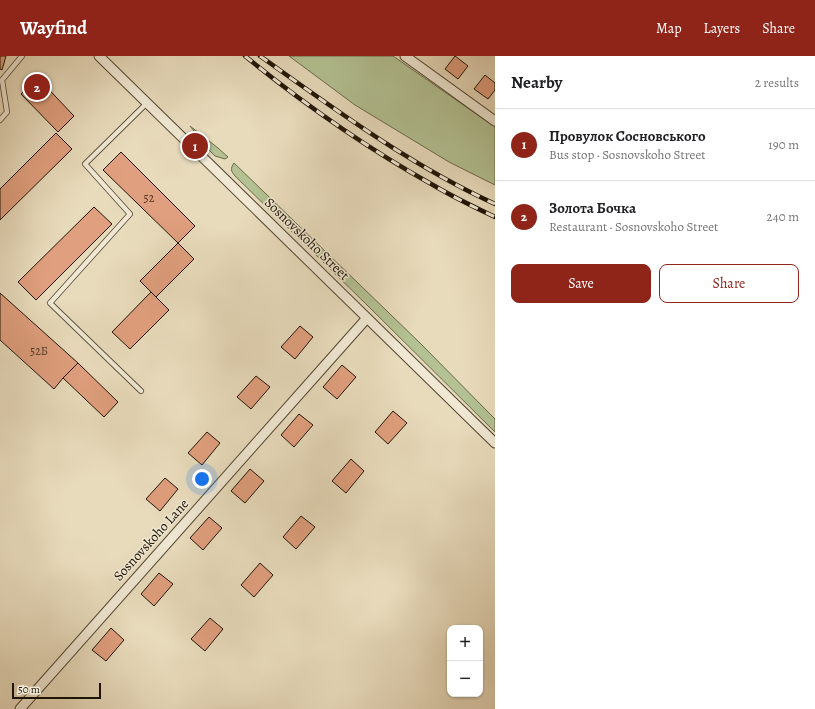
<!DOCTYPE html>
<meta charset="utf-8">
<style>
:root{--surface:#fff;--page:#f2f2f2;--text:#202124;--muted:#757577;--line:#e0e0e0;--accent:#8f2418}
body{margin:0;font-family:Alegreya,serif;background:var(--page);color:var(--text)}
.controls{position:absolute;right:12px;bottom:12px;display:grid;overflow:hidden;border-radius:8px;box-shadow:0 1px 3px #0004}
.controls button{width:36px;height:36px;display:grid;place-items:center;padding:0;border:0;border-bottom:1px solid var(--line);background:var(--surface);color:var(--text);font:20px sans-serif}
.scale{position:absolute;left:12px;bottom:10px;width:89px;box-sizing:border-box;padding-left:4px;border:2px solid #1f1405;border-top:0;font-size:11px;line-height:14px;white-space:nowrap;color:#1f1405;-webkit-text-stroke:3px #f0e8d3;paint-order:stroke}
.you{position:absolute;left:202px;top:423px;width:14px;height:14px;margin:-10px;border:3px solid #fff;border-radius:50%;background:#1a73e8;box-shadow:0 0 0 6px #1a73e833}
.badge{display:grid;place-items:center;width:26px;height:26px;border-radius:50%;background:var(--accent);color:#fff;font-size:13px;font-weight:700}
.pin{position:absolute;translate:-50% -50%;border:2px solid #fff;box-shadow:0 1px 4px #0006}
.list{margin:0;padding:0;list-style:none}
h2{display:flex;justify-content:space-between;align-items:center;height:52px;margin:0;padding:0 16px;font-size:17px}
h2 small{font-size:13px;font-weight:400;color:var(--muted)}
.list li{display:grid;grid-template-columns:26px 1fr auto;gap:12px;align-items:center;box-sizing:border-box;height:72px;padding:0 16px;border-top:1px solid var(--line)}
.list b{display:block;font-size:15px;white-space:nowrap}
.list p{margin:0;font-size:13px;white-space:nowrap;color:var(--muted)}
.list em{font-size:13px;font-style:normal;color:var(--muted)}
.actions{display:flex;gap:8px;padding:12px 16px}
.actions a{flex:1;padding:9px 0;border:1px solid var(--accent);border-radius:8px;text-align:center;font-size:14px;color:var(--accent)}
.actions .main{background:var(--accent);color:#fff}
.map{position:relative;flex:none;width:495px;height:653px;overflow:hidden}
header{display:flex;align-items:center;gap:24px;box-sizing:border-box;height:56px;padding:0 20px;background:var(--accent);color:#fff}
header strong{font-size:19px}
nav{display:flex;gap:22px;margin-inline-start:auto;font-size:14px}
main{display:flex}
aside{flex:1;background:var(--surface)}
.map>svg:first-child{display:block}
.green{fill:#b3c193;stroke:#696a4c}
.building{fill:#e09f7e;stroke:#1f1405}
.lines{fill:none;stroke-linecap:round;stroke-linejoin:round}
.service-casing{stroke:#514633;stroke-width:6}
.minor-casing{stroke:#514633;stroke-width:11}
.service{stroke:#f0e8d3;stroke-width:4.5}
.minor{stroke:#f0e8d3;stroke-width:9}
.rail-casing{stroke:#1f1405;stroke-width:4.5}
.rail{stroke:#f0e8d3;stroke-width:3;stroke-dasharray:9;stroke-linecap:butt}
.labels{text-anchor:middle;dominant-baseline:central;stroke-width:3;stroke-linejoin:round;paint-order:stroke}
.number-label{font-size:12px;fill:#4f3723}
.street-label{font-size:14px;fill:#1f1405;stroke:#f0e8d3}
</style>
<header>
<strong>Wayfind</strong>
<nav><a>Map</a><a>Layers</a><a>Share</a></nav>
</header>
<main>
<div class="map">
<svg width="495" height="653" viewBox="0 0 495 653">
<rect width="100%" height="100%" fill="#e8dbbc"/>
<filter id="stains"><feTurbulence type="fractalNoise" baseFrequency=".005" numOctaves="4"/><feColorMatrix values="0 0 0 0 .2 0 0 0 0 .09 0 0 0 0 .02 0 0 0 .5 -.17"/></filter>
<radialGradient id="worn" r=".72"><stop offset=".6" stop-color="#630" stop-opacity="0"/><stop offset="1" stop-color="#630" stop-opacity=".3"/></radialGradient>
<path class="green" d="M289,0H393L495,71V129L449,106L355,49Z
M190,70L218,92L228,101L225,103L215,100L208,93Z
M234,107L420,287L495,363V376L366,248L235,120C231,115 230,113 234,107Z"/>
<path class="building" d="M0,0H6L2,14L0,13Z
M455,0L468,10L458,23L445,13Z
M485,19L495,27V34L488,43L474,33Z
M38,22L74,60L58,76L21,38Z
M56,77L72,93L0,164V133Z
M121,96L195,170L178,187L103,114Z
M94,151L112,168L36,244L18,226Z
M178,187L194,203L156,241L140,225Z
M151,236L169,254L130,293L112,276Z
M0,237L78,307L63,322L54,333L0,284Z
M300,270L313,281L295,303L281,291Z
M78,307L118,346L104,361L63,322Z
M342,309L356,321L337,343L323,331Z
M256,320L270,331L251,353L237,341Z
M393,355L407,367L388,388L375,376Z
M299,358L313,369L294,391L281,379Z
M207,376L220,387L202,409L188,397Z
M351,403L364,415L346,437L332,425Z
M250,413L264,425L245,447L231,435Z
M165,422L178,433L160,455L146,443Z
M301,460L315,471L296,493L283,481Z
M209,461L222,472L203,494L190,482Z
M260,507L273,519L254,541L241,529Z
M159,517L173,528L154,550L141,538Z
M210,562L223,573L205,595L191,583Z
M111,572L124,584L106,605L92,594Z"/>
<g class="lines">
<defs>
<path id="service" d="M0,64L7,56L2,24L22,0
M141,335L50,247L130,158L85,108L147,47"/>
<path id="minor" d="M99,0L495,387
M405,0L495,65
M20,653L367,262"/>
</defs>
<use href="#service" class="service-casing"/>
<use href="#minor" class="minor-casing"/>
<use href="#service" class="service"/>
<use href="#minor" class="minor"/>
<defs>
<path id="rail" d="M245,0C304,48 367,92 433,129C453,141 474,151 495,161
M260,0C336,54 410,109 495,148"/>
</defs>
<use href="#rail" class="rail-casing"/>
<use href="#rail" class="rail"/>
</g>
<g class="labels">
<g class="number-label">
<text x="149" y="142">52</text>
<text x="39" y="295">52Б</text>
</g>
<g class="street-label">
<text transform="translate(307 183) rotate(44)">Sosnovskoho Street</text>
<text transform="translate(151 484) rotate(-48)">Sosnovskoho Lane</text>
</g>
</g>
<rect width="100%" height="100%" filter="url(#stains)"/>
<rect width="100%" height="100%" fill="url(#worn)"/>
</svg>
<div class="controls">
<button>+</button>
<button>−</button>
</div>
<div class="scale">50 m</div>
<div class="you"></div>
<div class="pin badge" style="left:195px;top:90px">1</div>
<div class="pin badge" style="left:37px;top:31px">2</div>
</div>
<aside>
<h2>Nearby<small>2 results</small></h2>
<ul class="list">
<li><span class="badge">1</span><div><b>Провулок Сосновського</b><p>Bus stop · Sosnovskoho Street</p></div><em>190 m</em></li>
<li><span class="badge">2</span><div><b>Золота Бочка</b><p>Restaurant · Sosnovskoho Street</p></div><em>240 m</em></li>
</ul>
<div class="actions"><a class="main">Save</a><a>Share</a></div>
</aside>
</main>
